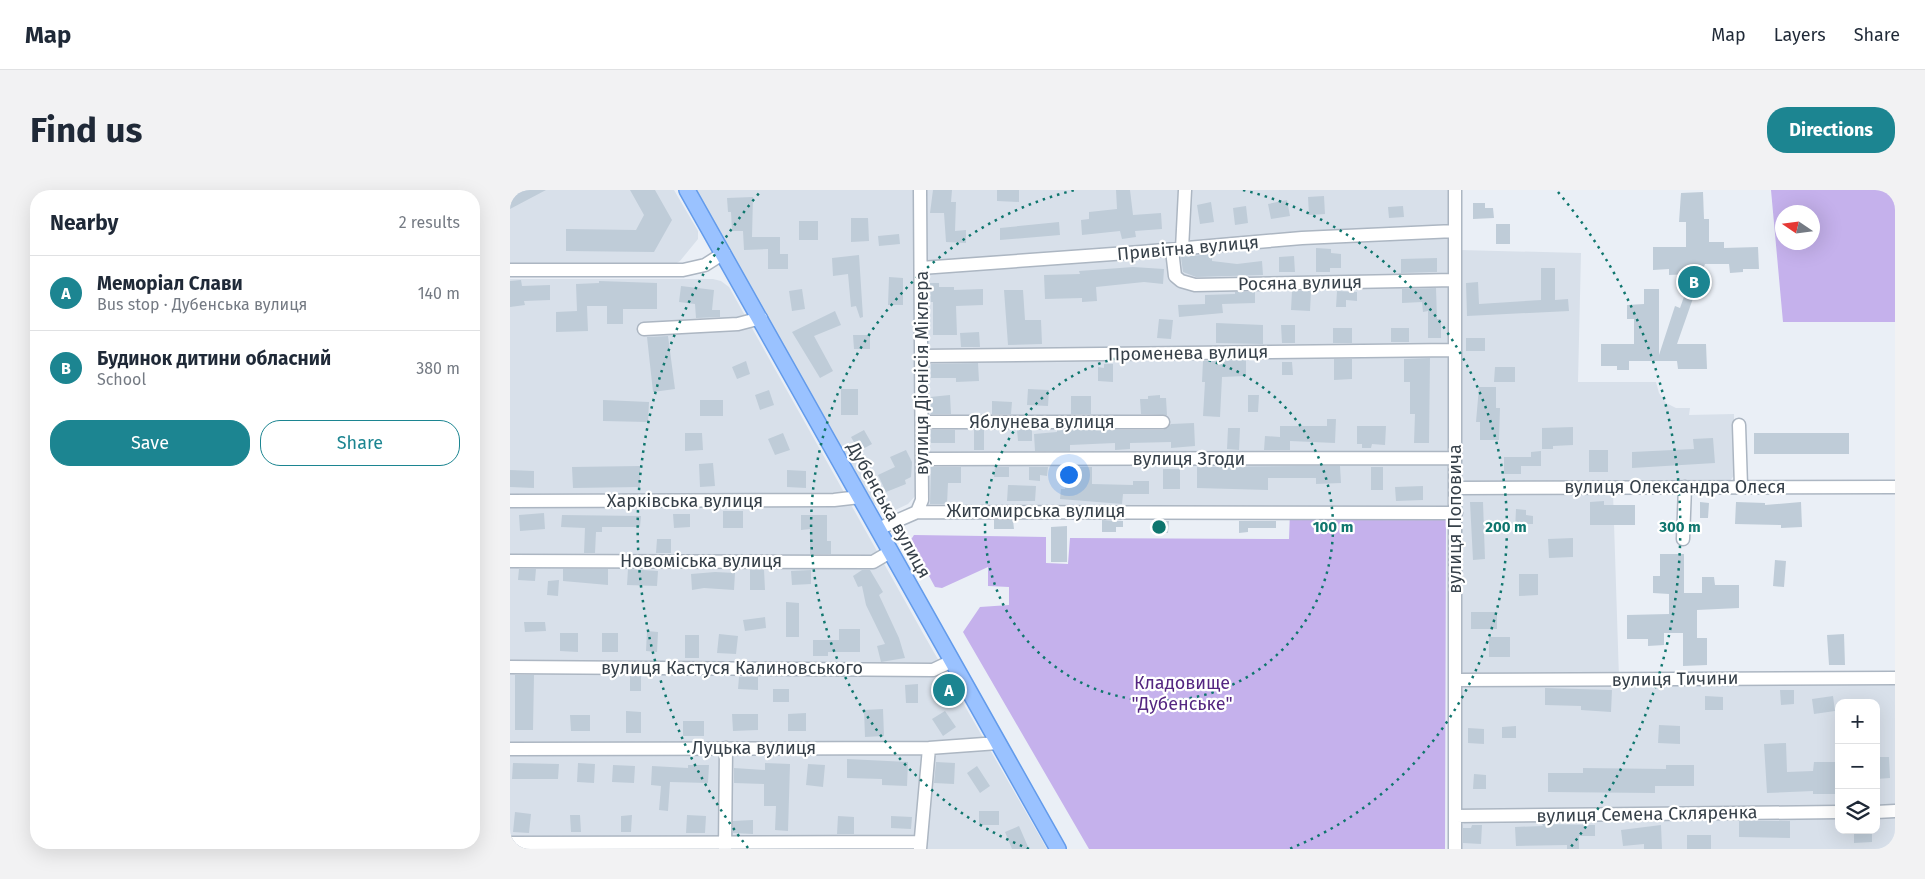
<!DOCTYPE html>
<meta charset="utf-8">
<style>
:root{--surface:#fff;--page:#f2f2f3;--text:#1f2937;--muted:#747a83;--line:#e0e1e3;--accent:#1c8591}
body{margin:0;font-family:"Fira Sans",sans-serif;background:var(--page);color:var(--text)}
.controls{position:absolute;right:15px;bottom:15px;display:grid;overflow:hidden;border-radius:10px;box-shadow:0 5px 20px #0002}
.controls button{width:45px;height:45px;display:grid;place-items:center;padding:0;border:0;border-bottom:1px solid var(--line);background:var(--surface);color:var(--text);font:25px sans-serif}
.compass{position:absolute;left:1265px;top:15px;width:45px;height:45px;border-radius:50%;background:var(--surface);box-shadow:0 5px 20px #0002;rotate:283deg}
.you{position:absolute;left:558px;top:284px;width:18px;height:18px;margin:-12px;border:4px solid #fff;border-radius:50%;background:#1a73e8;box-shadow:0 0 0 8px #1a73e833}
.badge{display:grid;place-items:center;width:32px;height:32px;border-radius:50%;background:var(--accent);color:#fff;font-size:16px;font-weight:700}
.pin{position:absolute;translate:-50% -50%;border:2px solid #fff;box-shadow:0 1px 5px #0006}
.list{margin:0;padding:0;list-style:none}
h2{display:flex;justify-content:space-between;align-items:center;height:65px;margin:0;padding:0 20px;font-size:21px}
h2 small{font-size:16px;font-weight:400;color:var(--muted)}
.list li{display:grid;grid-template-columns:32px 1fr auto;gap:15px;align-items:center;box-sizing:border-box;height:75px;padding:0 20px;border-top:1px solid var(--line)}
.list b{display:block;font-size:19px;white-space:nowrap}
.list p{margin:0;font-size:16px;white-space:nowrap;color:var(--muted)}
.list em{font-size:16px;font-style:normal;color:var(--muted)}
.actions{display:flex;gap:10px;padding:15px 20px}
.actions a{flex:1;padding:11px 0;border:1px solid var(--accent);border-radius:20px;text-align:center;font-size:18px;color:var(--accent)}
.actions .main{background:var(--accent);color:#fff}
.icon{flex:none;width:28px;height:28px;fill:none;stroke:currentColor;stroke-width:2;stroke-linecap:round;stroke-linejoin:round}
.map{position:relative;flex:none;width:1385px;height:659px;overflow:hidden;border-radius:20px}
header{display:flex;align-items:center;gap:30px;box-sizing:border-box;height:70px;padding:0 25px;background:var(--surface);border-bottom:1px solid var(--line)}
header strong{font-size:24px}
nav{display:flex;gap:28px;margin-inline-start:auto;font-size:18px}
.intro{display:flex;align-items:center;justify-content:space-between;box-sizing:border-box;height:120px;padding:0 30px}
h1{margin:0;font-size:35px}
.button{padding:12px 22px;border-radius:20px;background:var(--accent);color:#fff;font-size:18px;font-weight:700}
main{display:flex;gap:30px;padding:0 30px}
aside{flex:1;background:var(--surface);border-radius:20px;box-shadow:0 5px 20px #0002}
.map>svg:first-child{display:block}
.residential{fill:#d8e0ea}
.green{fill:#c5b1ec;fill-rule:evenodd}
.building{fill:#bfccd8}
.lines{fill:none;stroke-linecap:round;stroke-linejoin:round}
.minor-casing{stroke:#acb6c2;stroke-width:15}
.major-casing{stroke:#639beb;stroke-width:18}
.minor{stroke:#fff;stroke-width:12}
.major{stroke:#9ac2ff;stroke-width:15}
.ring{fill:none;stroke:#0f766e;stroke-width:2.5;stroke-dasharray:2.5 5}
.labels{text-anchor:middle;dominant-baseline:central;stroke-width:4.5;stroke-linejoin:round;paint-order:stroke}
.street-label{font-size:18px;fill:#37414a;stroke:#fff}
.park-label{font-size:18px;fill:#542681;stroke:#fff}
.centre{fill:#0f766e;stroke:#fff;stroke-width:2.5}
.ring-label{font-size:15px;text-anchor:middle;font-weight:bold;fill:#0f766e;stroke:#fff;stroke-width:4.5;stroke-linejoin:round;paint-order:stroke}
</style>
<header>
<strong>Map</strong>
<nav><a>Map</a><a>Layers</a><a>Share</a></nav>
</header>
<div class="intro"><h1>Find us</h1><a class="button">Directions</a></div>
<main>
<aside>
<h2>Nearby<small>2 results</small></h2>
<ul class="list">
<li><span class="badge">A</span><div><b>Меморіал Слави</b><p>Bus stop · Дубенська вулиця</p></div><em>140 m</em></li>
<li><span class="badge">B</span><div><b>Будинок дитини обласний</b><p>School</p></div><em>380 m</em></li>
</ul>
<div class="actions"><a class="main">Save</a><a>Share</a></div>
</aside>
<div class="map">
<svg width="1385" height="659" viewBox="0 0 1385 659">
<rect width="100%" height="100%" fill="#eaeff6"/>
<path class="residential" d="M0,0H164L188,41V49L170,71L165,74L0,75Z
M185,0H404L407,304L398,314L381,322L374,320L363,313Z
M414,0H938L939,318L417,316Z
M950,60L1071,63L1068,192H1146L1149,203L1156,213L1166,218H1180L1179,225L1224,224L1225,284L1220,291H955L952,286Z
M0,89H203L211,91L219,97L414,445L537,659H0Z
M1103,302L1109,488L956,485L952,482L951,308L954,303Z
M1385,490V616H1366V513H1329V617L953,620L950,618V498L954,495Z
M1329,625V640H1366V626L1385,627V659H950V637L954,633Z"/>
<path class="green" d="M1261,0H1385V132H1273ZM1272,22H1302V52H1272Z
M780,322L936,327L935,659H579L453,442L470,417L499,415V397L478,396V377L432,398L425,397L400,351L404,345L536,347V373L558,374L560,348L779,349Z"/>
<path class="building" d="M0,0H36L0,19Z
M120,0H145L162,30L144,62L56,61V39L126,40L134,25Z
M423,0H442L441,12H446L445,41L456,40V53L436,52L434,23H420Z
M487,0H509V12L487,11Z
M606,0H620L623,25L651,23L652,39L625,41L626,47L612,49L610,41L572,45L571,30L579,29V22L607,19Z
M1193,2L1194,29H1199V52H1214V58L1248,57L1249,79H1233V82L1220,83L1219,74H1195L1167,154H1196L1197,179H1168L1167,171H1119V180H1107V176H1091V154H1124V129H1117V115L1134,114V99H1149V165L1165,116L1170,118L1182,84L1159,85V79L1143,80V57H1176V32H1169L1171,3Z
M814,6L815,24L799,25L798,7Z
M243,7L242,47H270V64H278V79H258V59L234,60L233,41H222L221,22H218L217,8Z
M777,10L780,26L761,29L758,14Z
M701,12L704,32L690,34L687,15Z
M963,13H975V18H983L984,28L963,29Z
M736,16L738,33L725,35L723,18Z
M893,16L894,27L879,28L878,17Z
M341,28H358L359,51L341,52Z
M289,31H308V50H289Z
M549,32L550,45L490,50V38Z
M986,34H1000V54H986Z
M389,44L390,54L369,56L368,46Z
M806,58L821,59V63L831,64V78H820V82H806Z
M702,64V71L727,74L752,71L753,85L686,87L673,82L671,67Z
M349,65L353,127L350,128L346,116L341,117L338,84L323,86L322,68Z
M784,66L785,82H769V67Z
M927,68V82L891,83V69Z
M623,77L654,79L653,94L634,92L586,97L587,111L572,112V108L535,109L534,85L570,84L569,81Z
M1031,78H1045V110L1058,109L1059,121L957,126L956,93L968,92L969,114L1031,110Z
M379,87L393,88V115H378Z
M11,90L12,96L40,95V110L14,111L15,115L0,117V91Z
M89,91L147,93V119H113V134H97V116H77L78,141L46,142V122L67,121L66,94L89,93Z
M420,93H429V97H444V100L473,99V115L446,116L447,145H423V112H421Z
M171,96L204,100L202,120H210V127L186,128L185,114L169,112Z
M926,98L927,129H931V148H918V121L913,122L912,112L892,113V99Z
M292,99L295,119L282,121L279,101Z
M494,100H513L515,130H531L532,154L498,155Z
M782,101H801L800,121L781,120Z
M827,101L847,102V111L836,110V117H826Z
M725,102H745V113L712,114L713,123L669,127L668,115L695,114V105L725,104Z
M325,121L331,135L304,146L323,181L310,188L282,142Z
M649,129L663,130L661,149L647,148Z
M706,133L753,135V154L706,153Z
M771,135H785V153H772Z
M823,138H842V153H823Z
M881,138H899V152H881Z
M469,142L470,157H451L450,143Z
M343,145H360V159H344Z
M158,146L165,199L143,202L137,147Z
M956,148H975V161H956Z
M920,168L919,253H904L905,224H900V192H894V169Z
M824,169H842V189L824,190Z
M736,170V186L712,187L710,227L693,226L695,192H692L693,171Z
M236,171L240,184L227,189L222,177Z
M772,172H782L783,185H772Z
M468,173L469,191L446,192V188H421V174Z
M594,174H603V192L588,191V177L594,178Z
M985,177H1005V192H984Z
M969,197H986V218H990L989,250H970V232H966Z
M331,199H348V225H331Z
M518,199L539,200L538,216L517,215Z
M259,200L264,215L250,220L245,205Z
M440,205L441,224H421L420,207Z
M650,205V208H656L657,225L631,224L630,209H638V206Z
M738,205H749L748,222H738Z
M561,206H581V224H561Z
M93,210L139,212L138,232L93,231Z
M190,210H213V226H190Z
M482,211L502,212L501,224H482Z
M817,229H826L825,253L780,251V260H754L755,246L770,247V236H817Z
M684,233L685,256L661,258V252L620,253V259L605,260V253L560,255V261H525L524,244L547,242V240H653L661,234Z
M847,236H876L875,255L862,254L861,258H852V254H847Z
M1063,237V255L1043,256V259H1032V238Z
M718,238H730L729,260L717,259Z
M354,240L362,254L349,261L341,247Z
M421,240H445V253H421Z
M464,240H474V260H464Z
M507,240H522V251H508Z
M175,243H192L193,260L175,261Z
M273,243L280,260L265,265L258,249Z
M1244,243H1339V264H1244Z
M1203,248L1205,273L1122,278V262L1184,259L1183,249Z
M396,260L402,272L401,287L395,290L396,294L376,302L368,285L385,277L380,267Z
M1079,260H1098V282H1079Z
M1031,261V276H1011V284H994V267H1021V262Z
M203,273L205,296L190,297L189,274Z
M130,276V297L63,298L62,277Z
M790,276H830L831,293L806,294V288H758V300L687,298V277Z
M421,277H451V293H438L437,314H420Z
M485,277H499V287H484Z
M519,277H538L537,286L530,285V291L519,290Z
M556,277H582V294L623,295V291H639V304H613L612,314L550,309L551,299H555Z
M861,277H873V300H861Z
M653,279H670V299H653Z
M0,280L24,281V298L0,297Z
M277,280L296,281V298L277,297Z
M498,295L526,296L525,311H497Z
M913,296V310L886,311L885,297Z
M1094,311V315H1125V335H1080V312Z
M960,312H973L975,369L963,370Z
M1190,312L1199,313L1198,328H1190Z
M1226,312L1255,313V315L1291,312L1292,337L1271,338V335L1225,334Z
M1006,319L1016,320V325L1023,326V334H1016L1015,341H1005Z
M213,321H233V338H213Z
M34,323L35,339L10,341L9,325Z
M163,324H180V337L164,338Z
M52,325L131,326L130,337H92V342H86L85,363H74L75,338L51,337Z
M291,325H317V351H321V364H300V339L291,340Z
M484,330H503L504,339H484Z
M592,330L613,331V337H606V342H592Z
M648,331H659L658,343L647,342Z
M729,331H766V338H738V342L729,343Z
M557,336V372H541V337Z
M1063,348V367L1039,368L1038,349Z
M147,349H161V363H146Z
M1150,364H1174V403H1192V387H1204L1205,395H1229V418L1187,420V448H1197V475L1173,476V443H1154V455L1138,456V449H1117V425L1159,424V404L1143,403V386H1150Z
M1265,370L1276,371L1274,397L1263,396Z
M9,379H26L25,391L8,390Z
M53,379H98V395L53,391Z
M118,379L148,381L147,396L117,395Z
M240,380H254L255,400H240Z
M301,380V394L282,395L281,381Z
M352,380H360L373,402L369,405L389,448L395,468L371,472L367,456L375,454L356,415L352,396L348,397L343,386Z
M205,382L225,383L224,400L194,398L182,400L181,384Z
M1009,384H1028V405L1009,406Z
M49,390L48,406L37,405L38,391Z
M276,412L289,413V447H276Z
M961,422H987V439H961Z
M255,427L256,438L235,441L233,430Z
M14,432H35L36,441L15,442Z
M329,439H350V462H318V466H303V450H329Z
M137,441L148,442L147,462L136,461Z
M50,443H68V462L50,461Z
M92,443H108V462H92Z
M209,444L228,446L226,464L207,463Z
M1334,444L1335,475H1319L1317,445Z
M175,445H189V468H175Z
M979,447H1000V467H979Z
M5,485H24L23,540H5Z
M120,486H131V501H120Z
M229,487H248V500L228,499Z
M408,494V513H396L395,495Z
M1035,498L1102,500L1101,522L1071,520V516L1035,515Z
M263,499H279V512H263Z
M1270,500H1284V514L1271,515Z
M1195,506L1213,507V520H1195Z
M1323,506L1325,521L1304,524L1302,509Z
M373,519L374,546L355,547L354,520Z
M116,521L131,522V543H116Z
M435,521L446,537L433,546L422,529Z
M296,523V541H278V524Z
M222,524H248V540L223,541Z
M60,525H80V541H61Z
M173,531H194V546H173Z
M1149,535L1170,536V554L1148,553Z
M1006,536V548H992V537Z
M958,538L974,539V554L958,553Z
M1276,553L1277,582L1303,581L1304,572H1329V590H1325V604H1303V601L1257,603L1254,554Z
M1366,567H1379L1380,588L1366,589Z
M337,569L398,572L397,596L372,595V589L337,588Z
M426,572L445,573L444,594L424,593Z
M3,573L49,574L48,589H2Z
M68,573L85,574L84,593L67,592Z
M255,573L280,574L278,641L265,640L266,616H254V594L224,593V578L255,580Z
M298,574L315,575L313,597L296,595Z
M103,575L125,576L124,593L102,592Z
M178,575H199L198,593L160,592L158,621L149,620L151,596L141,595L142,576L178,578Z
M1156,575H1184V596H1145V603L1038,602V583H1073V578L1156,579Z
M467,576L480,596L470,603L457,583Z
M964,584L976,585V599H963Z
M469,621H489V635H469Z
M5,622L21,624L19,643L3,642Z
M60,625H70L71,642H61Z
M122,625L121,642H111V626Z
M177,625L196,626L195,643H176Z
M328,626L344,627V644H327Z
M381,626L402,627L401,639L381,638Z
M243,630V644L223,643V631Z
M1229,631H1280V648L1229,647Z
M1032,634L1085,635V646H1069V659H1057V655L1006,656L1005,637L1033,636Z
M962,635H972L971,654L953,653V638H961Z
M1151,635L1152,659H1134V654L1113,656L1111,640Z
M509,636L519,659H502L495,642Z
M1344,640H1362V652L1344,653Z
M1177,645H1201V659H1177Z"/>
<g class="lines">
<defs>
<path id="minor" d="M945,0V659
M672,59L675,0
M662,60L665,86L671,91L685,95L945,90
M411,78L631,62L792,48L945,41
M0,80H173L195,75L214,63
M134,139L228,134L251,128
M412,166L945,160
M412,232H653
M1229,235L1231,296
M412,269L945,268
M945,298L1385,297
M0,311L324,310L350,307
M407,322L946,323
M368,339L407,322L412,310L410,0
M1173,349L1175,297
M0,371L363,372L380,362
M0,477L423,480L442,471
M945,490L1385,488
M0,559L419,558L488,553
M1366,622L1385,621
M945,626L1329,622
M0,653L410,652
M215,659L216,558
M410,659L419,558"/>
<path id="major" d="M177,0L548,659"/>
</defs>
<use href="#minor" class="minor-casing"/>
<use href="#major" class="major-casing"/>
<use href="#minor" class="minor"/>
<use href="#major" class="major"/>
</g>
<g class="ring">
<circle cx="649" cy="337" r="174"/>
<path d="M519 659A347 347 0 0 1 565 0M733 0A347 347 0 0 1 779 659"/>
<path d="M238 658A521 521 0 0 1 250 2M1048 2A521 521 0 0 1 1060 658"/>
</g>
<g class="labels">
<g class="street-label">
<text transform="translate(678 58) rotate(-5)">Привітна вулиця</text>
<text transform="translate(790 93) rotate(-1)">Росяна вулиця</text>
<text transform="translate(678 163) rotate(-1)">Променева вулиця</text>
<text transform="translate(412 183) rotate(-90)">вулиця Діонісія Міклера</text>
<text x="532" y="232">Яблунева вулиця</text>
<text x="679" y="269">вулиця Згоди</text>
<text x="1165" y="297">вулиця Олександра Олеся</text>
<text x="175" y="311">Харківська вулиця</text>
<text transform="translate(379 320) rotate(61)">Дубенська вулиця</text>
<text x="526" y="321">Житомирська вулиця</text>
<text transform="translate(945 329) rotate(-90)">вулиця Поповича</text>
<text x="191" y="371">Новоміська вулиця</text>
<text x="222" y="478">вулиця Кастуся Калиновського</text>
<text transform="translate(1165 489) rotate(-1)">вулиця Тичини</text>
<text x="244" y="558">Луцька вулиця</text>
<text transform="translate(1137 624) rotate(-1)">вулиця Семена Скляренка</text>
</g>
<g class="park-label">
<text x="672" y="493">Кладовище<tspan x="672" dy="21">"Дубенське"</tspan></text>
</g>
</g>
<circle cx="649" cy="337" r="8" class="centre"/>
<g class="ring-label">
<text x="823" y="342">100 m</text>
<text x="996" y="342">200 m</text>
<text x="1170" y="342">300 m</text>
</g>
</svg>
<div class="controls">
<button>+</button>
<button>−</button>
<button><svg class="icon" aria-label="layers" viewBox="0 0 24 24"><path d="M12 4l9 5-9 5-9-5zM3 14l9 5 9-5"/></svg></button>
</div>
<svg class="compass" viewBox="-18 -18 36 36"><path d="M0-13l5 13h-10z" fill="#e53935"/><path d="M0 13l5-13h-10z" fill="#747a83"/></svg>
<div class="you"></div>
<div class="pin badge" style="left:439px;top:500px">A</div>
<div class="pin badge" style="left:1184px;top:92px">B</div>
</div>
</main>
